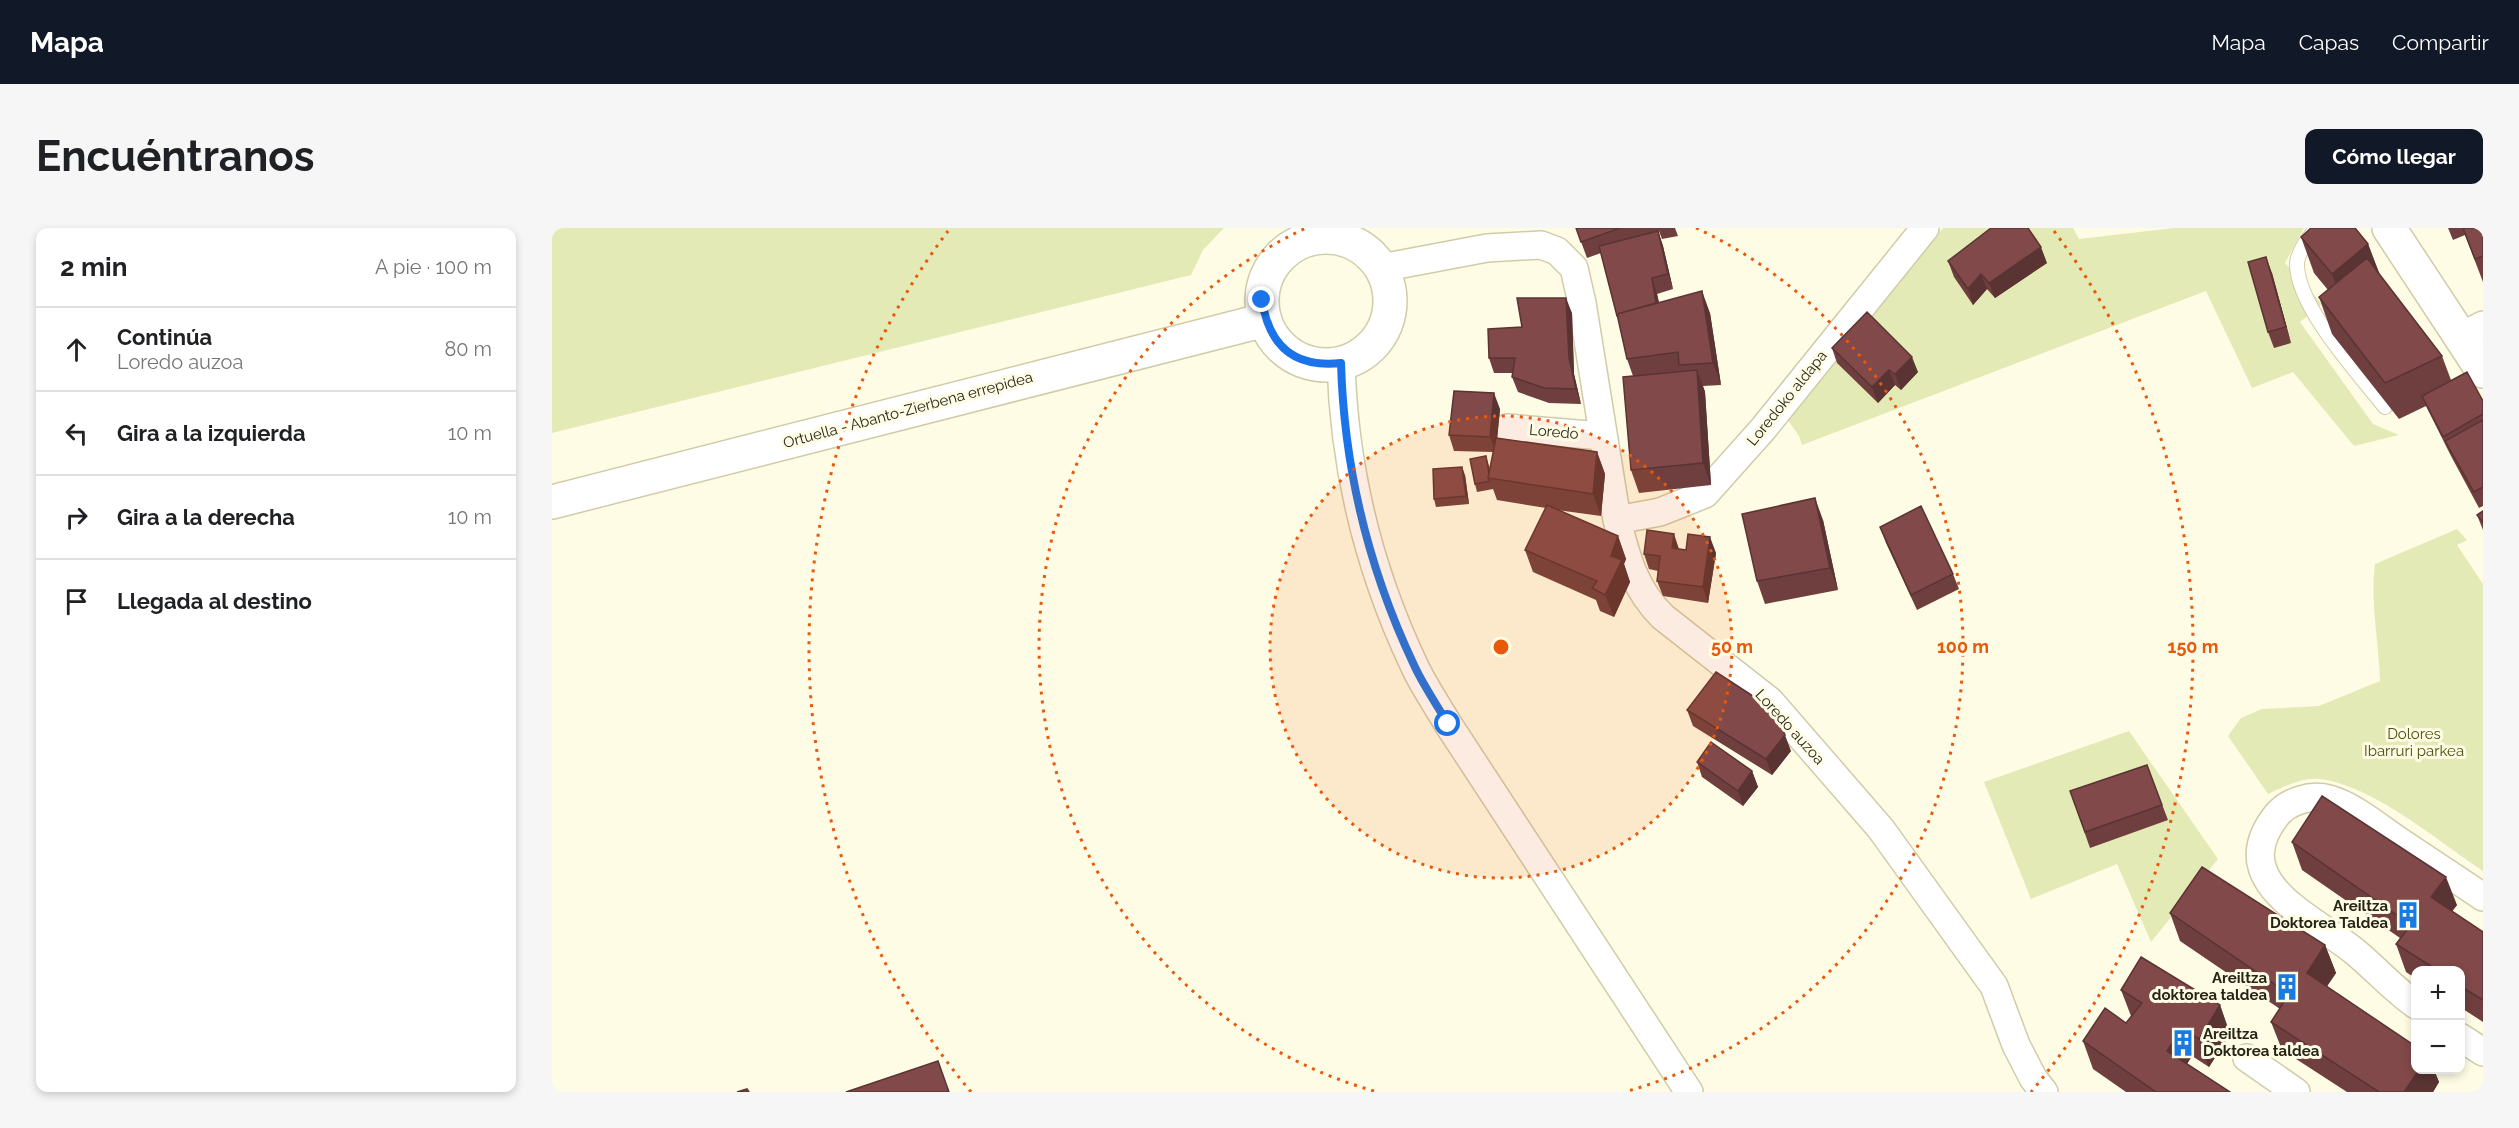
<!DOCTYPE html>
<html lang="es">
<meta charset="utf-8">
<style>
:root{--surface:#fff;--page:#f6f6f6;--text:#202124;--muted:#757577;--line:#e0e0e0;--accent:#111827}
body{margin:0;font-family:Raleway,sans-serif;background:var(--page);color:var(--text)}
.controls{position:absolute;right:18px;bottom:18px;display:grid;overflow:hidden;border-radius:12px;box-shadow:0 3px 9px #0003}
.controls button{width:54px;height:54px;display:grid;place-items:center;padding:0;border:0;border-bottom:2px solid var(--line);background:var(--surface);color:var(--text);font:30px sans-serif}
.stop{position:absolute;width:18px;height:18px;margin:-14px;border:4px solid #1a73e8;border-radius:50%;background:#fff}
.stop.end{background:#1a73e8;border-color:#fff;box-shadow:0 2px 6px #0008}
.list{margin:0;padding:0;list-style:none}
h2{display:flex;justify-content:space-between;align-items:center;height:78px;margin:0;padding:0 24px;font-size:26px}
h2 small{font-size:20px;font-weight:400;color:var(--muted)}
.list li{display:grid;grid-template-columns:39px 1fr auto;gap:18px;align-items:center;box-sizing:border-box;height:84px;padding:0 24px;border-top:2px solid var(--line)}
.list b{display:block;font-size:22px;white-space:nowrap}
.list p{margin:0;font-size:20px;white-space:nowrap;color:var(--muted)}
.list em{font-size:20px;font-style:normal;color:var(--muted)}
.icon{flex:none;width:33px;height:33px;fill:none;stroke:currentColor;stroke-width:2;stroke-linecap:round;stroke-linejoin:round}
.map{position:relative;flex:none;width:1931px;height:864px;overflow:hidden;border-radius:12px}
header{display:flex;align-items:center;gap:36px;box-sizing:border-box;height:84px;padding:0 30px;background:var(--accent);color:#fff}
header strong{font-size:28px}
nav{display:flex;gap:33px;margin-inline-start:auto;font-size:21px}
.intro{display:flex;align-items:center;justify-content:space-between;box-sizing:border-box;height:144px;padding:0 36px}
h1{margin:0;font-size:42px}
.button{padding:15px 27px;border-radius:12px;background:var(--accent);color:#fff;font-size:21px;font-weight:700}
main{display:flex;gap:36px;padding:0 36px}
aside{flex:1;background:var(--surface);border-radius:12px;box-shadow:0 3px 9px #0003}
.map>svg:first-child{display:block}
.green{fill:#e4eab5}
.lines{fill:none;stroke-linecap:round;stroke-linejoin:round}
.service-casing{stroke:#d1cba8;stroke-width:16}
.minor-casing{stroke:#d1cba8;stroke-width:30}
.tertiary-casing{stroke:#d1cba8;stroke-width:36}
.service{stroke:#fff;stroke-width:14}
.minor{stroke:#fff;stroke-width:27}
.tertiary{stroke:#fff;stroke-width:33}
.wall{fill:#6f3f3f}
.shaded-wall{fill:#5a3333}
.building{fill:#814949;stroke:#5a3333;stroke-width:1.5}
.route{stroke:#1a73e8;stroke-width:8}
.ring{fill:none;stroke:#e8590c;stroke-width:3;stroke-dasharray:3 6}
.labels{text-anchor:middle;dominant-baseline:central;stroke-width:6;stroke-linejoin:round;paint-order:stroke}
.street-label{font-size:15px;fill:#262416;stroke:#fffce6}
.park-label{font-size:15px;fill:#4c510d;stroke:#fffce6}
.poi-label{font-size:15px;font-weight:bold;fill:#262416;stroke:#fffce6;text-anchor:end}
.centre{fill:#e8590c;stroke:#fffce6;stroke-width:3}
.ring-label{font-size:18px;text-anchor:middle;font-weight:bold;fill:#e8590c;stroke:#fffce6;stroke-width:6;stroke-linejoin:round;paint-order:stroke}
</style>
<header>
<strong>Mapa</strong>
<nav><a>Mapa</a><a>Capas</a><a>Compartir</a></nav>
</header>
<div class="intro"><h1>Encuéntranos</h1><a class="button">Cómo llegar</a></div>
<main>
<aside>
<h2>2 min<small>A pie · 100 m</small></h2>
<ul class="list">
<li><svg class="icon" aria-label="ahead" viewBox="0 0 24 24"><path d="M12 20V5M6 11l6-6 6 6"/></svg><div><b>Continúa</b><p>Loredo auzoa</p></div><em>80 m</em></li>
<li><svg class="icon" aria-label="left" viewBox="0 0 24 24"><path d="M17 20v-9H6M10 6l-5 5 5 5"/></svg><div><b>Gira a la izquierda</b></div><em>10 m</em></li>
<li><svg class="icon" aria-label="right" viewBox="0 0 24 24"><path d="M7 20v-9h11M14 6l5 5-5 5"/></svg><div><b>Gira a la derecha</b></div><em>10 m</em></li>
<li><svg class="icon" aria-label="arrive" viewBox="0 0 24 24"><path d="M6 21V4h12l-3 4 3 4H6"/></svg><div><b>Llegada al destino</b></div></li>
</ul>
</aside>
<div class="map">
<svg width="1931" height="864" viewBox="0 0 1931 864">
<rect width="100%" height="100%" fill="#fffce6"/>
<path class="green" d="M0,0H672L651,22L639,47L0,205Z
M1391,0H1521L1527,11L1622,0H1752L1733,35L1770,76L1748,94L1821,196L1847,207L1802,218L1741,144L1700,160L1654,63L1250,217L1247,208L1235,191Z
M1905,301L1915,312L1905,317L1931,356V643C1886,613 1822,558 1768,551C1751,549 1731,559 1716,566L1676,508L1689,490L1710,481L1767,478L1828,453C1827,414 1818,375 1823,336Z
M1577,503L1666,631L1599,714L1565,636L1479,671L1432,554Z"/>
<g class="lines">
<defs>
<path id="service" d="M1766,0C1758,6 1746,24 1745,35C1744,78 1807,146 1833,179"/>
<path id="minor" d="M829,40L935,20L989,17L1005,23L1022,40L1030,75L1065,292C1074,329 1083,362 1111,389L1218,473L1329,601L1442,758L1464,817L1481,850L1492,864
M1908,109L1931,97
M789,135C792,239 817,342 862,437C871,457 885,477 896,496L1137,864
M955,200L1050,208
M1065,292L1108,284L1153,266L1211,201L1373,0
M1864,777C1841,761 1823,740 1802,723C1759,688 1673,654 1724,588C1736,573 1759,566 1777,571C1802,578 1826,599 1847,613C1875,632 1903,650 1931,669
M1908,809L1931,824
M1695,830L1744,864"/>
<path id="tertiary" d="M1837,0L1931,143
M710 73a64 64 0 1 1 128 0a64 64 0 1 1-128 0Z
M0,274L713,92"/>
</defs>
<use href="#service" class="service-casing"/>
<use href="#minor" class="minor-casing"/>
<use href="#tertiary" class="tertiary-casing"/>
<use href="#service" class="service"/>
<use href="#minor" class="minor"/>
<use href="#tertiary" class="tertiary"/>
</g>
<path class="wall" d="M1024,0H1123L1126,8L1110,11L1107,3H1106L1111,18L1121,61L1105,66L1107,74L1158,85L1169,157L1151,158L1153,164L1159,257L1087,265L1079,242L1081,148L1075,131L1067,94L1049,25L1035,30Z
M1896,0H1931V54L1913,7L1901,12Z
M1749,9L1816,16L1828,47L1890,128L1899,152L1931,173V278L1927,280L1899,228L1874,178L1847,191L1780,106L1767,69L1776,62L1762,45Z
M1396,33L1495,35L1443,70L1435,61L1421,77L1402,49Z
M1720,45L1739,115L1722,120L1716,104Z
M1020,85L1022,146L1029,176L997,175L966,164L960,149L961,145H942L937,130L970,99Z
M1280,120L1366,144L1349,162L1343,157L1326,175L1285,135Z
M948,181L945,210L1045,224L1053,246L1049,288L1005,282L1066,308L1074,331L1072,336L1078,354L1062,389L1048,383L1044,372L981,344L973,322L994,280L945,272L941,261L925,264L923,256L934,228L938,241L941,224L902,223L897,207Z
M913,247L917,276L884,279L882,271Z
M1931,283V302L1925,287Z
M1271,292L1286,362L1213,376L1205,353Z
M1328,299L1401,346L1407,361L1365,382L1334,315Z
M1127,321L1164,325L1156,375L1111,368L1105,353L1106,343L1097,341L1092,326Z
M1135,482L1239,523L1220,547L1141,498Z
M1145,534L1200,543L1206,559L1191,578L1150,549Z
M1595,537L1616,592L1538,620L1518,563Z
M1740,614L1905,677L1900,683L1931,704V794L1908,779V742H1863V750L1854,744L1844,716L1848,710L1750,642Z
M1618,685L1773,717L1784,745L1775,758L1863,842H1882L1887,854L1881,864H1795L1730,822L1719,794L1728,781L1628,713Z
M1569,762L1668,777L1678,806L1657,839L1640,828L1635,836L1678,864H1574L1541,841L1531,813L1574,795L1579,788Z"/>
<path class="shaded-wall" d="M1106,3L1111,18L1121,61L1116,46Z
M1816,16L1830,53L1793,83L1780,46Z
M1489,19L1495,35L1443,70L1437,55Z
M1714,29L1720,45L1739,115L1734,99Z
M1429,46L1435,61L1421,77L1416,61Z
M1100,50L1105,66L1110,93L1105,78Z
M1150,63L1158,85L1169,157L1161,135Z
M1014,70L1020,85L1022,146L1029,176L1024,161L1017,130Z
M1360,129L1366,144L1349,162L1343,146Z
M1145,142L1153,164L1159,257L1151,235Z
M1337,142L1343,157L1326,175L1320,159Z
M942,165L948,181L944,224L938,209Z
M1045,224L1053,246L1049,288L1041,266Z
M910,239L913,247L917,276L914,268Z
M1263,270L1271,292L1286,362L1278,340Z
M1122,306L1127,321L1120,320Z
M1066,308L1074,331L1072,336L1078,354L1062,389L1053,367L1059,328Z
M1158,309L1164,325L1156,375L1151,359Z
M1233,507L1239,523L1220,547L1214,531Z
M1200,543L1206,559L1191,578L1186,563Z
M1894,649L1905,677L1890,697L1879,669Z
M1773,717L1784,745L1765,773L1755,745Z
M1668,777L1678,806L1657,839L1647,811Z
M1630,800L1640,828L1625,851L1615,823Z
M1867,842H1882L1887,854L1881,864H1852Z"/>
<path class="building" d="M1024,0H1068L1029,14Z
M1439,0H1476L1489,19L1437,55L1429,46L1416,61L1396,33Z
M1759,0H1803L1816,16L1780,46L1749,9Z
M1911,0H1931V28L1923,31Z
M1106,3L1116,46L1100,50L1104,75L1065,86L1066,88H1065L1047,18Z
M1714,29L1734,99L1716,104L1696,34Z
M1815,30L1890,128L1833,155L1767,69Z
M1150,63L1161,135L1127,137L1126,124L1075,131L1065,86Z
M965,70H1014L1017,130L1024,161L992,160L960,149L963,130H937L936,101L970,99Z
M1315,84L1360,129L1343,146L1337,142L1320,159L1280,120Z
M1145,142L1151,235L1079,242L1071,149Z
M1915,144L1931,173V186L1891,209L1870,168Z
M902,163L942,165L938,209L897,207Z
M1931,192V259L1922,264L1893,213Z
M944,210L1045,224L1041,266L936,250Z
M934,228L937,246L936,250L938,253L923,256L918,231Z
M910,239L914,268L882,271L881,241Z
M1263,270L1278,340L1205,353L1190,286Z
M995,277L1066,308L1059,328L1070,332L1053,367L1040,360L1045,353L973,322Z
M1369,278L1401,346L1359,367L1328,299Z
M1931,283V294L1925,287Z
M1095,302L1122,306L1120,320L1134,322L1136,306L1158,309L1151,359L1105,353L1108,328L1092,326Z
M1164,444L1224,483L1233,507L1214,531L1135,482Z
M1159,514L1200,543L1186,563L1145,534Z
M1595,537L1610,577L1533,604L1518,563Z
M1770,568L1894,649L1879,669L1931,704V772L1908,758V742H1885L1844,716L1859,697L1740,614Z
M1650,639L1773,717L1755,745L1863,818V842H1867L1852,864H1827L1719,794L1737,766L1618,685Z
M1589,729L1668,777L1647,811L1630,800L1615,823L1678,864H1604L1531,813L1553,780L1574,795L1590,775L1569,762Z
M386,833L397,864H294Z
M195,861L197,864H185Z"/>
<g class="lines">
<path class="route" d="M710,72C717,118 742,140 789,135C792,239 817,342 862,437C871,457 885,477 896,496"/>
</g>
<circle cx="949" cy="419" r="231" fill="#e8590c" fill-opacity=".12"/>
<g class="ring">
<circle cx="949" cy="419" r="231"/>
<path d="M822 863A462 462 0 0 1 754 0M1144 0A462 462 0 0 1 1076 863"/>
<path d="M419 864A692 692 0 0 1 396 3M1502 3A692 692 0 0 1 1479 864"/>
</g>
<defs>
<symbol id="building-bare" viewBox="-9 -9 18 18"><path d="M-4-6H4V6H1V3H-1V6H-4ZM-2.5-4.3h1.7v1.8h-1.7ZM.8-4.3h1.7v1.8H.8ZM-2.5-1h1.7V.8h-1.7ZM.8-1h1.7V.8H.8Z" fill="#187be3" stroke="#fffce6" stroke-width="2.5" paint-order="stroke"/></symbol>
</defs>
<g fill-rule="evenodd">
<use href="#building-bare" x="1837" y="668" width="38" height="38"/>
<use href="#building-bare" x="1716" y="740" width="38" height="38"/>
<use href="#building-bare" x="1612" y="796" width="38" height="38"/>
</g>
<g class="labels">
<g class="street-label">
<text transform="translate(1235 170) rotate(-51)">Loredoko aldapa</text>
<text transform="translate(356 182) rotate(-15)">Ortuella - Abanto-Zierbena errepidea</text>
<text transform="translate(1002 204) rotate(5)">Loredo</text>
<text transform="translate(1238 499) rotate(48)">Loredo auzoa</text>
</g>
<g class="park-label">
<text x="1862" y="506">Dolores<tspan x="1862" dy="17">Ibarruri parkea</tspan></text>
</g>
<g class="poi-label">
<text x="1836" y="678">Areiltza<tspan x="1836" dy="17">Doktorea Taldea</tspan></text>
<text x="1715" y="750">Areiltza<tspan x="1715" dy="17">doktorea taldea</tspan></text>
<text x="1651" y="806" text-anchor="start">Areiltza<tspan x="1651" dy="17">Doktorea taldea</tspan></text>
</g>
</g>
<circle cx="949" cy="419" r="9" class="centre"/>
<g class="ring-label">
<text x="1180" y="425">50 m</text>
<text x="1411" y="425">100 m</text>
<text x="1641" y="425">150 m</text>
</g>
</svg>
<div class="controls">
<button>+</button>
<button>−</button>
</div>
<div class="stop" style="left:896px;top:496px"></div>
<div class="stop end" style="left:710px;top:72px"></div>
</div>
</main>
